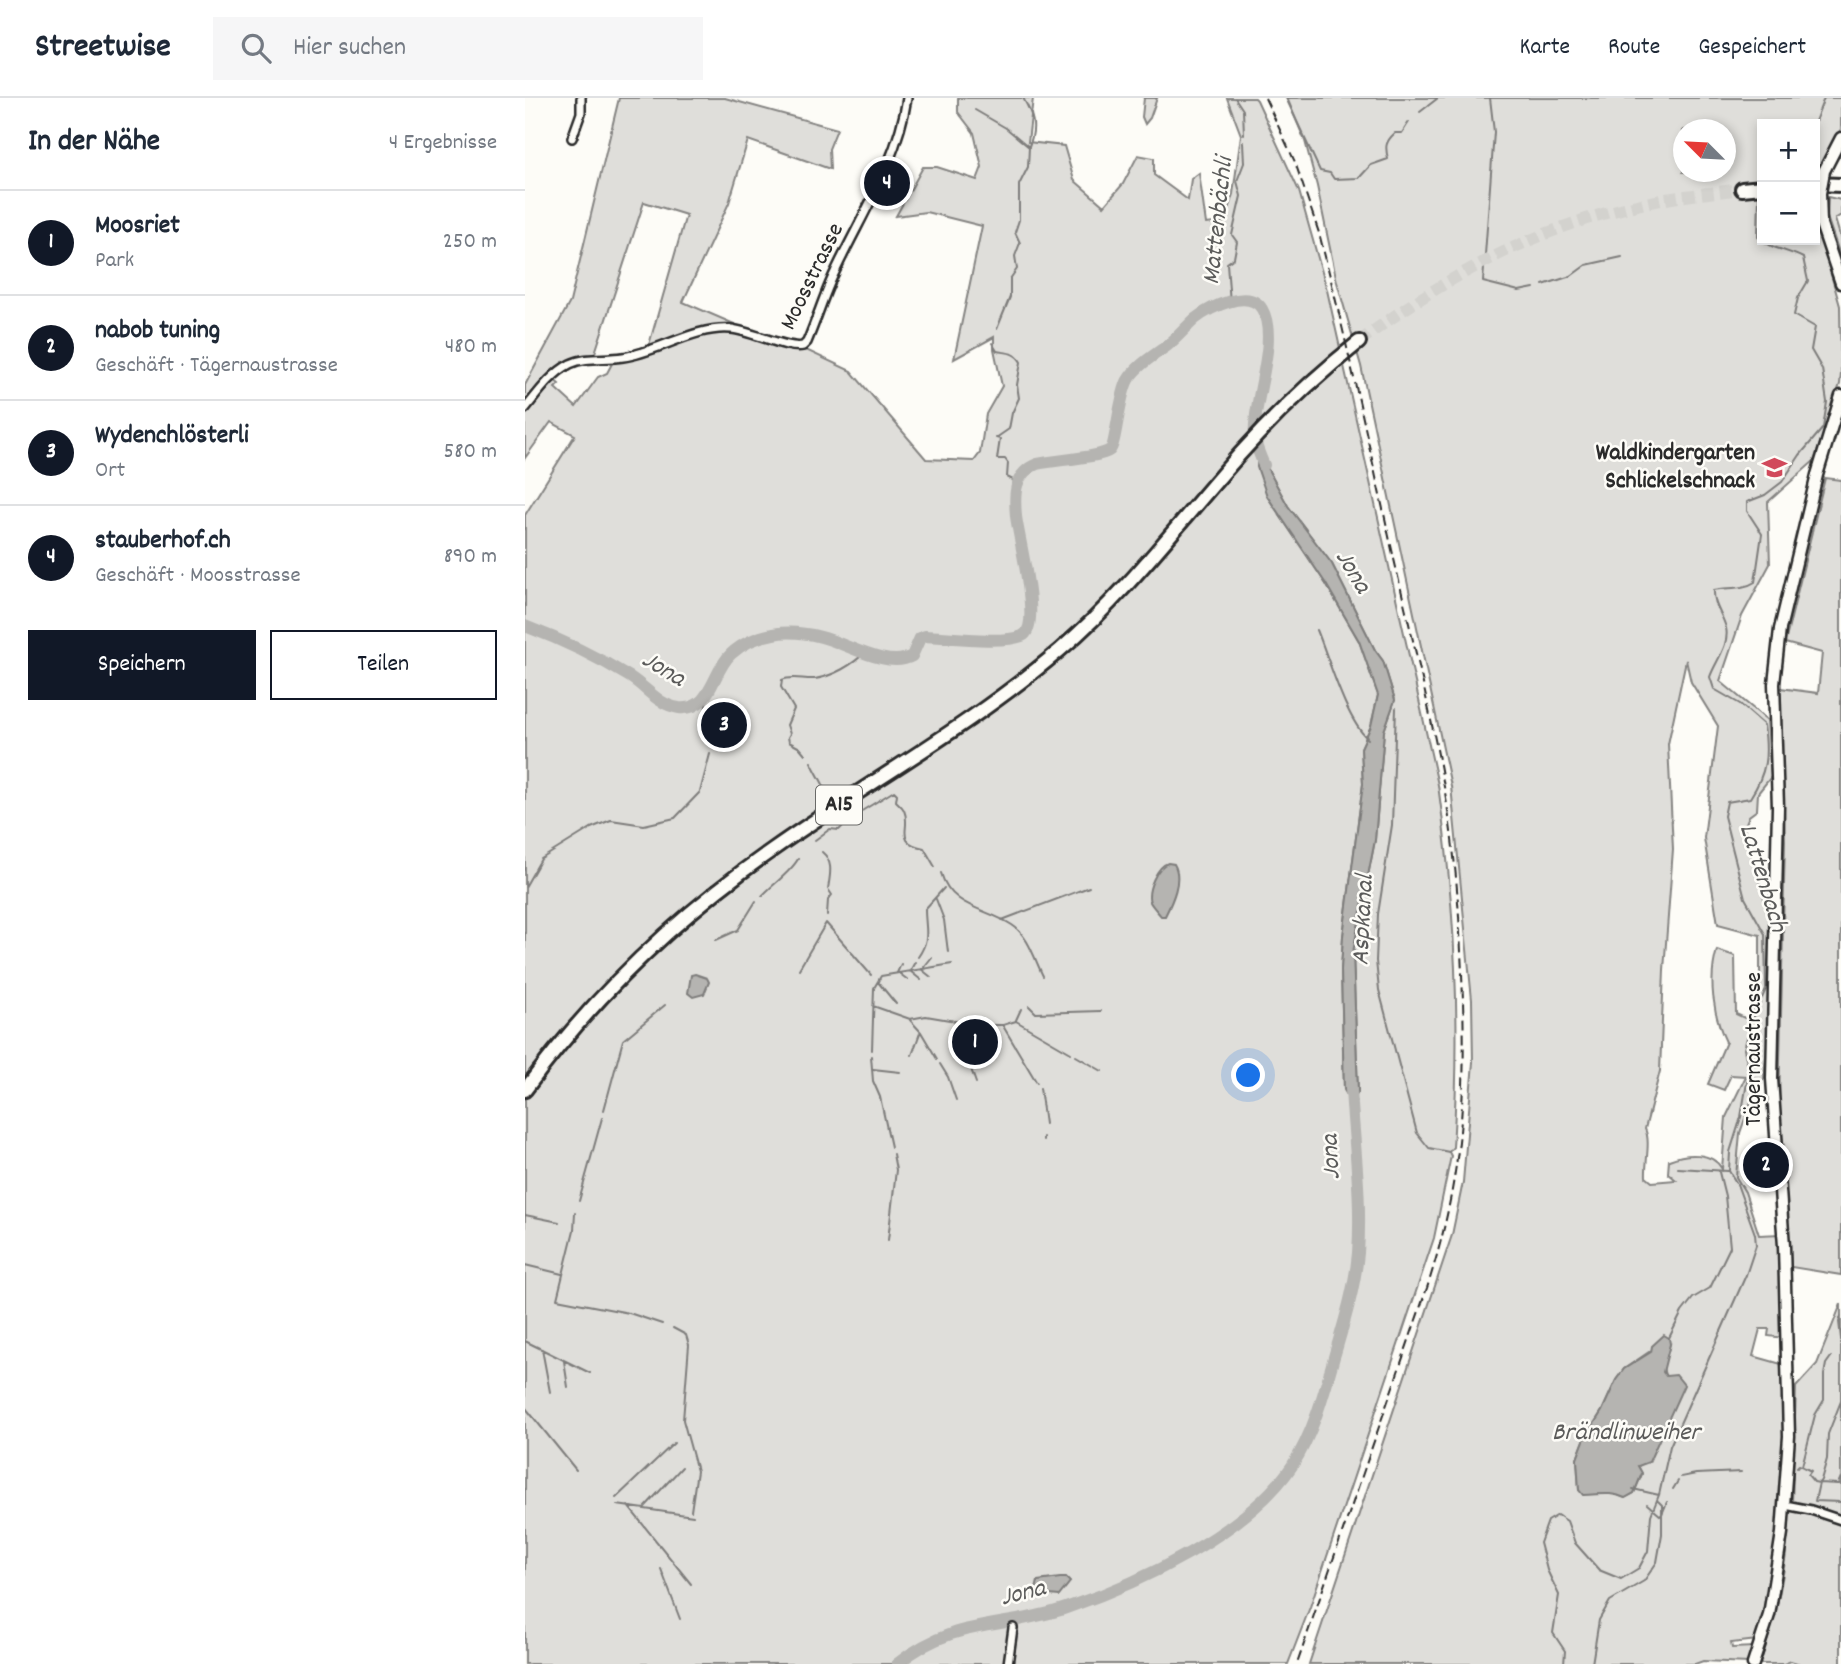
<!DOCTYPE html>
<html lang="de">
<meta charset="utf-8">
<style>
:root{--surface:#fff;--page:#f6f6f7;--text:#1f2937;--muted:#747a83;--line:#e0e1e3;--accent:#111827}
body{margin:0;font-family:Dekko,sans-serif;background:var(--page);color:var(--text)}
.controls{position:absolute;right:21px;top:21px;display:grid;overflow:hidden;border-radius:0px;box-shadow:0 4px 10px #0003}
.controls button{width:63px;height:63px;display:grid;place-items:center;padding:0;border:0;border-bottom:2px solid var(--line);background:var(--surface);color:var(--text);font:35px sans-serif}
.compass{position:absolute;left:1148px;top:21px;width:63px;height:63px;border-radius:50%;background:var(--surface);box-shadow:0 4px 10px #0003;rotate:294deg}
.you{position:absolute;left:724px;top:978px;width:24px;height:24px;margin:-18px;border:5px solid #fff;border-radius:50%;background:#1a73e8;box-shadow:0 0 0 10px #1a73e833}
.badge{display:grid;place-items:center;width:46px;height:46px;border-radius:50%;background:var(--accent);color:#fff;font-size:23px;font-weight:700}
.pin{position:absolute;translate:-50% -50%;border:4px solid #fff;box-shadow:0 2px 7px #0006}
.list{margin:0;padding:0;list-style:none}
h2{display:flex;justify-content:space-between;align-items:center;height:91px;margin:0;padding:0 28px;font-size:30px}
h2 small{font-size:23px;font-weight:400;color:var(--muted)}
.list li{display:grid;grid-template-columns:46px 1fr auto;gap:21px;align-items:center;box-sizing:border-box;height:105px;padding:0 28px;border-top:2px solid var(--line)}
.list b{display:block;font-size:26px;white-space:nowrap}
.list p{margin:0;font-size:23px;white-space:nowrap;color:var(--muted)}
.list em{font-size:23px;font-style:normal;color:var(--muted)}
.actions{display:flex;gap:14px;padding:21px 28px}
.actions a{flex:1;padding:16px 0;border:2px solid var(--accent);border-radius:0px;text-align:center;font-size:24px;color:var(--accent)}
.actions .main{background:var(--accent);color:#fff}
.icon{flex:none;width:38px;height:38px;fill:none;stroke:currentColor;stroke-width:2;stroke-linecap:round;stroke-linejoin:round}
.map{position:relative;flex:none;width:1316px;height:1566px;overflow:hidden}
header{display:flex;align-items:center;gap:42px;box-sizing:border-box;height:98px;padding:0 35px;background:var(--surface);border-bottom:2px solid var(--line)}
header strong{font-size:33px}
nav{display:flex;gap:38px;margin-inline-start:auto;font-size:24px}
.search{width:490px;height:63px;background:var(--page);display:flex;align-items:center;gap:18px;box-sizing:border-box;padding:0 24px;border-radius:0px;color:var(--muted);font-size:26px}
main{display:flex}
aside{flex:1;background:var(--surface)}
.map>svg:first-child{display:block}
.green{fill:#dfdeda;stroke:#858482;stroke-width:2;fill-rule:evenodd}
.water{fill:#b5b4b1;stroke:#7e7d7b;stroke-width:2}
.lines{fill:none;stroke-linecap:round;stroke-linejoin:round}
.stream{stroke:#7e7d7b;stroke-width:2}
.river{stroke:#b5b4b1;stroke-width:12}
.trunk-tunnel{stroke:#d3d2ce;stroke-width:12;stroke-dasharray:12 6;stroke-linecap:butt}
.minor-casing{stroke:#2b2b2b;stroke-width:12}
.tertiary-casing{stroke:#2b2b2b;stroke-width:15}
.trunk-casing{stroke:#2b2b2b;stroke-width:18}
.minor{stroke:#fdfcf7;stroke-width:7}
.tertiary{stroke:#fdfcf7;stroke-width:10}
.trunk{stroke:#fdfcf7;stroke-width:12}
.rail{stroke:#2b2b2b;stroke-width:2;stroke-dasharray:10 5;stroke-linecap:butt}
.tertiary-bridge-casing{stroke:#2b2b2b;stroke-width:15;stroke-linecap:butt}
.tertiary-bridge{stroke:#fdfcf7;stroke-width:10}
.labels{text-anchor:middle;dominant-baseline:central;stroke-width:5;stroke-linejoin:round;paint-order:stroke}
.shield{fill:#fdfcf7;stroke:#6a6a68;stroke-width:2}
.shield-label{font-size:23px;font-weight:bold;fill:#2b2b2b}
.street-label{font-size:24px;fill:#2b2b2b;stroke:#fdfcf7}
.poi-label{font-size:24px;font-weight:bold;fill:#2b2b2b;stroke:#fdfcf7;text-anchor:end}
.water-label{font-size:26px;font-style:italic;fill:#5b5b5a;stroke:#fdfcf7}
</style>
<header>
<strong>Streetwise</strong>
<div class="search"><svg class="icon" aria-label="search" viewBox="0 0 24 24"><circle cx="10" cy="10" r="6"/><path d="M15 15l6 6"/></svg>Hier suchen</div>
<nav><a>Karte</a><a>Route</a><a>Gespeichert</a></nav>
</header>
<main>
<aside>
<h2>In der Nähe<small>4 Ergebnisse</small></h2>
<ul class="list">
<li><span class="badge">1</span><div><b>Moosriet</b><p>Park</p></div><em>250 m</em></li>
<li><span class="badge">2</span><div><b>nabob tuning</b><p>Geschäft · Tägernaustrasse</p></div><em>480 m</em></li>
<li><span class="badge">3</span><div><b>Wydenchlösterli</b><p>Ort</p></div><em>580 m</em></li>
<li><span class="badge">4</span><div><b>stauberhof.ch</b><p>Geschäft · Moosstrasse</p></div><em>890 m</em></li>
</ul>
<div class="actions"><a class="main">Speichern</a><a>Teilen</a></div>
</aside>
<div class="map">
<svg width="1316" height="1566" viewBox="0 0 1316 1566">
<rect width="100%" height="100%" fill="#fdfcf7"/>
<filter id="ink" filterUnits="userSpaceOnUse"><feTurbulence type="fractalNoise" baseFrequency=".0143" numOctaves="2"/><feDisplacementMap in="SourceGraphic" scale="14" xChannelSelector="R" yChannelSelector="G"/><feConvolveMatrix kernelMatrix="1 2 1 2 8 2 1 2 1" color-interpolation-filters="sRGB"/></filter>
<g filter="url(#ink)">
<path class="green" d="M94,0H200L312,31L304,51L305,71L223,42L204,105L158,204L237,238L278,248L283,253L326,273L401,361L449,363L455,355L461,316L477,288L469,251V239L429,261L457,128L401,114L371,118L398,69H412L452,82L457,69L449,35L433,14V0H508L503,44L539,48L549,82L579,108L598,86L613,57L629,60V77L663,102L666,81L674,75L681,126L699,124L708,96L716,37L702,0H730L732,2L774,93L802,192L913,687C930,807 936,928 928,1049L924,1054L926,1058L909,1140L785,1509L763,1566H0V417L50,337L26,324L0,360V287L45,204ZM119,104L161,117L122,254L90,260L82,275L73,279L51,309L30,290L34,286L27,280L59,261H68ZM733,354L763,408L807,466L850,552L858,563L870,602L859,633L850,742L828,854L833,994L819,991L816,872L818,838L838,686L836,650L846,628L853,597L834,543L801,486L742,398Z
M619,0H632L625,20L620,26L617,19Z
M762,0H1316V31L1293,74L1290,98V26H1237V142H1290V120L1315,208L1316,275L1315,286L1289,363L1243,404L1245,466L1217,518L1195,583L1242,622L1246,679L1233,695L1232,712L1224,718L1219,730L1248,831L1246,901L1239,981L1229,995L1215,1035L1211,1079L1220,1094L1234,1137L1256,1136L1260,1240L1243,1238L1244,1231H1235L1228,1258L1260,1267L1262,1334L1253,1448L1244,1487L1241,1515L1232,1542L1206,1545L1207,1550L1229,1549L1224,1565L1178,1563L1170,1566H784L927,1137L938,1084L948,964L947,902L926,688L836,268L812,184L792,88L780,43ZM1158,32H1200V74H1158ZM1161,562L1166,584L1193,628L1179,740L1193,826L1235,837V887L1224,922L1211,916L1210,858L1192,852C1183,881 1188,917 1201,944L1183,986L1199,992L1206,977L1221,978L1201,1019L1197,1071C1187,1053 1161,1055 1144,1062L1143,1075L1151,1082L1127,1084L1121,1079C1120,1065 1126,1043 1120,1031L1135,973L1139,872L1148,751L1143,646ZM1145,1246L1138,1269L1140,1278L1113,1368L1117,1376L1109,1395L1100,1400L1085,1394L1054,1392L1052,1361L1060,1340L1077,1313L1091,1282L1099,1271L1127,1252Z
M1303,99L1316,102V117L1310,121L1316,141V160L1302,119Z
M1300,380L1316,382V1177L1266,1169L1254,1007L1260,742L1255,590L1293,595L1297,555L1260,545Z
M1316,1206V1419L1292,1410L1267,1405L1271,1289L1292,1266Z
M1264,1408L1316,1422V1566H1275L1266,1563L1259,1566H1235C1252,1515 1264,1462 1264,1408Z"/>
<path class="water" d="M733,353L763,408L807,466L850,552L858,563L870,602L859,633L850,742L828,854L833,994L827,1006L819,992L816,872L818,838L838,686L836,650L846,628L853,597L834,543L801,486L742,398L732,369Z
M643,765L649,766C658,781 647,804 640,818H636C632,813 628,809 625,804C621,793 632,768 643,765Z
M170,876L182,880L184,884L179,896L168,899L163,895L166,877Z
M1139,1237L1144,1240L1145,1246L1138,1274L1141,1278L1151,1277L1159,1287L1124,1364L1113,1368L1117,1375L1109,1395L1100,1400C1084,1393 1075,1397 1058,1397L1054,1392L1052,1361L1060,1340L1077,1313L1091,1282L1099,1271L1126,1254L1127,1248Z
M535,1480H541L545,1484L534,1498L515,1496L511,1492L513,1483Z"/>
<g class="lines">
<path class="stream" d="M498,0C508,17 512,29 504,48
M710,0L718,12L719,36
M761,0L795,73L805,75L809,81L834,80L846,67L863,61C860,49 860,44 870,35H877L884,24
M965,0L969,34L958,184L994,193L1009,190
M450,12L481,30L504,49L503,69L494,87V122L490,134L495,145L490,158L492,171L485,181V199L472,231
M895,14L913,0
M1289,26L1299,0
M1234,84V58L1237,54
M1018,187L1046,178L1061,167L1097,159
M705,205L702,165L709,160L712,144L707,137L716,98L712,83L719,65L718,44
M467,245L472,253C483,255 490,254 496,264L492,287L494,300L487,315L484,331L471,340L475,341L472,361H480L483,365L482,379L492,384
M792,532C804,561 821,622 843,641
M871,610L867,727L853,816L851,863L854,892L892,1035L904,1050L924,1054
M178,635L182,598
M280,656L275,650L264,644L263,639L265,636L262,627L269,611L256,589L257,582C267,577 279,582 290,581C308,578 328,567 340,554
M286,664L300,690
M319,724L369,693L372,696L371,703C374,706 377,708 379,712C387,730 368,744 399,750L410,769
M290,742L305,731L314,732L320,726L319,723
M297,754C309,764 305,777 303,791L307,797L303,802L302,817
M416,775C426,810 461,810 487,827C503,837 510,862 518,878
M0,789L16,761L66,730L86,722L119,727L150,720L175,694L185,656
M237,798C248,786 266,774 273,761
M411,801L419,822L423,854
M477,822L564,789
M191,842L213,832L231,803
M393,859C406,840 400,832 400,811L419,790
M390,864L385,873L396,882
M399,869L407,859
M274,871L301,825L346,877
M396,871L406,879
M372,875L376,866
M375,876L383,882
M353,884L371,906
M348,908L385,921L401,918L454,927H478L491,923L546,955
M504,908L511,915L576,913
M385,922L396,934L412,961
M491,922L496,911
M429,923L451,985
M478,928L512,985
M347,952L349,890L356,878L427,866
M387,957L395,935
M346,958L348,983L355,999L366,1049
M551,958L577,973
M415,966L423,979L431,1002
M348,971L375,974
M515,990L520,1026
M79,1012L98,942L140,907
M518,1042V1039
M1153,1070L1203,1073
M54,1103L77,1020
M50,1115L49,1132L32,1201L104,1215L137,1226
M0,1117L34,1124
M363,1142L371,1072L368,1056
M0,1167L37,1176
M1316,1218L1314,1224L1316,1241
M148,1230L161,1237L164,1247L158,1322L172,1373L166,1413
M1144,1240L1157,1214L1168,1200L1185,1190L1205,1149L1200,1098L1194,1074
M0,1243L65,1275
M17,1251L25,1294
M39,1263L43,1289
M0,1309L51,1372
M1277,1368L1290,1317L1299,1302V1277L1301,1266L1306,1259
M1272,1369L1274,1367L1286,1373L1283,1377L1289,1384L1294,1385L1296,1382L1302,1361L1303,1336L1316,1303
M1156,1379L1171,1376L1216,1374
M1316,1379L1313,1386L1294,1385L1290,1403L1316,1404
M1108,1391L1134,1397
M1148,1391L1153,1383
M91,1400L149,1345
M1122,1406L1136,1418
M92,1407L168,1418
M103,1408L166,1486
M120,1409L157,1369
M1137,1416L1142,1404
M136,1471L155,1521
M1039,1566L1040,1553L1028,1535L1034,1497L1022,1472L1015,1445L1023,1423L1033,1417L1042,1423L1050,1445L1074,1472L1096,1481L1114,1470L1123,1453L1126,1417L1134,1397L1145,1348L1221,1177L1231,1147L1230,1136L1212,1086L1204,1073L1205,1054L1216,1019L1224,973L1219,951L1226,925L1241,891L1240,836L1220,800L1199,718L1202,704L1225,700C1242,674 1243,657 1239,627L1215,606L1189,591L1185,579C1190,564 1205,547 1201,530C1198,517 1188,507 1189,492C1203,489 1218,492 1230,484L1237,436L1222,413V404L1240,397L1257,384L1275,357L1298,330L1302,304L1297,271L1286,252L1290,229L1269,217L1273,200L1283,183L1278,160C1263,152 1245,151 1233,139L1234,96
M1067,1566L1074,1522L1085,1503L1119,1483L1132,1464L1137,1436V1407L1133,1403"/>
<path class="river" d="M0,528C37,542 71,558 105,579C122,590 133,607 154,610C187,613 187,573 206,556C218,545 232,539 248,536C264,533 280,535 296,539C321,545 363,572 387,558L395,540L400,538C423,539 477,546 497,538C518,530 493,439 491,418C489,396 489,375 512,366C528,362 575,360 585,352C591,347 594,298 603,282C612,267 630,257 643,247C653,239 661,229 670,221C684,210 724,189 737,211C755,242 726,305 730,342C732,351 735,358 739,367
M372,1566C430,1519 478,1532 541,1510C615,1485 723,1434 767,1368C788,1336 799,1295 809,1259C819,1225 830,1190 833,1155C837,1100 829,1046 826,991"/>
<path class="trunk-tunnel" d="M834,244C920,178 1015,128 1121,105C1152,98 1185,95 1217,91"/>
<defs>
<path id="minor" d="M47,40L56,15V0
M0,311C13,295 26,276 45,266C61,258 80,262 98,259C134,254 169,228 206,231C227,233 263,252 278,248L282,244C292,221 299,196 310,174C336,118 373,62 382,0
M1260,1407L1286,1412L1316,1422
M483,1566L488,1530"/>
<path id="tertiary" d="M1299,73L1316,40
M1295,95L1296,126L1316,185
M1228,1566L1244,1517L1257,1435L1264,1338L1259,1148L1247,981L1253,709L1249,586L1255,531L1292,377L1316,298"/>
<path id="trunk" d="M1290,86L1316,87
M1217,91L1237,89
M0,992C68,899 153,818 247,752C342,685 446,628 535,552C602,495 656,422 715,356C752,315 791,278 834,244"/>
</defs>
<use href="#minor" class="minor-casing"/>
<use href="#tertiary" class="tertiary-casing"/>
<use href="#trunk" class="trunk-casing"/>
<use href="#minor" class="minor"/>
<use href="#tertiary" class="tertiary"/>
<use href="#trunk" class="trunk"/>
<path class="rail" d="M740,0L770,64L794,135C822,243 845,353 869,461C889,549 912,637 925,726C933,785 936,844 938,903C941,1009 935,1088 902,1190L772,1566"/>
<defs>
<path id="tertiary-bridge" d="M1295,95L1299,73"/>
</defs>
<use href="#tertiary-bridge" class="tertiary-bridge-casing"/>
<use href="#tertiary-bridge" class="tertiary-bridge"/>
</g>
</g>
<defs>
<symbol id="school-bare" viewBox="-9 -9 18 18"><path d="M0-5L7-2L0 1L-7-2ZM-4 1L0 2.5L4 1V4Q0 6-4 4Z" fill="#d1495b" stroke="#fdfcf7" stroke-width="2.5" paint-order="stroke"/></symbol>
</defs>
<g fill-rule="evenodd">
<use href="#school-bare" x="1232" y="352" width="35" height="35"/>
</g>
<g class="labels">
<rect class="shield" x="291" y="687.5" width="46" height="39" rx="5"/>
<g class="shield-label">
<text x="314" y="707">A15</text>
</g>
<g class="street-label">
<text transform="translate(288 179) rotate(-64)">Moosstrasse</text>
<text transform="translate(1230 951) rotate(-90)">Tägernaustrasse</text>
</g>
<g class="poi-label">
<text x="1230" y="356">Waldkindergarten<tspan x="1230" dy="28">Schlickelschnack</tspan></text>
</g>
<g class="water-label">
<text transform="translate(694 123) rotate(-84)">Mattenbächli</text>
<text transform="translate(827 474) rotate(59)">Jona</text>
<text transform="translate(138 572) rotate(31)">Jona</text>
<text transform="translate(1237 780) rotate(73)">Lattenbach</text>
<text transform="translate(839 822) rotate(-87)">Aspkanal</text>
<text transform="translate(807 1059) rotate(-93)">Jona</text>
<text x="1101" y="1335">Brändlinweiher</text>
<text transform="translate(498 1496) rotate(-14)">Jona</text>
</g>
</g>
</svg>
<div class="controls">
<button>+</button>
<button>−</button>
</div>
<svg class="compass" viewBox="-18 -18 36 36"><path d="M0-13l5 13h-10z" fill="#e53935"/><path d="M0 13l5-13h-10z" fill="#747a83"/></svg>
<div class="you"></div>
<div class="pin badge" style="left:450px;top:944px">1</div>
<div class="pin badge" style="left:1241px;top:1067px">2</div>
<div class="pin badge" style="left:199px;top:627px">3</div>
<div class="pin badge" style="left:362px;top:85px">4</div>
</div>
</main>
